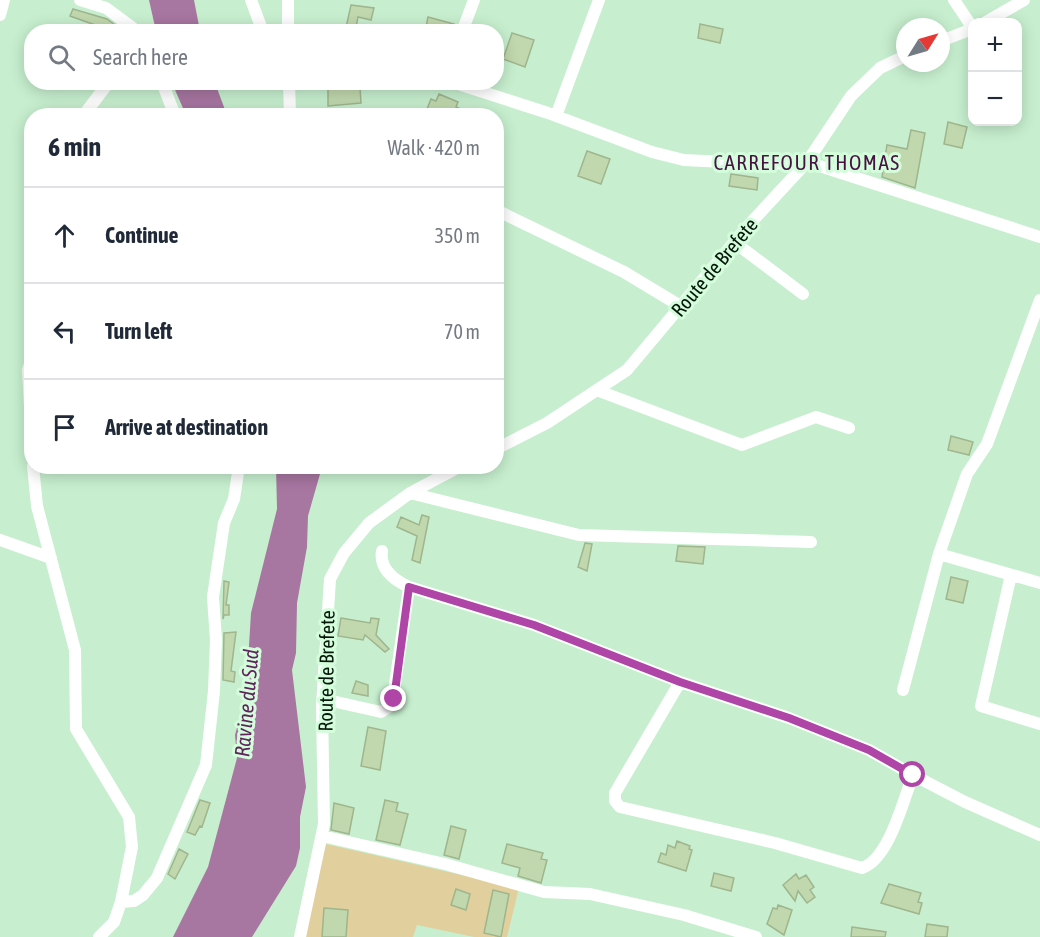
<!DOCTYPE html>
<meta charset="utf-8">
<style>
:root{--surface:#fff;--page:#f6f6f7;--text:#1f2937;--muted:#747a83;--line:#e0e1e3}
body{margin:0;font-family:"Asap Condensed",sans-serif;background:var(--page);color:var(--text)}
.controls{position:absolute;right:18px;top:18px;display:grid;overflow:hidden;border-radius:12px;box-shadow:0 3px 15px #0003}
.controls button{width:54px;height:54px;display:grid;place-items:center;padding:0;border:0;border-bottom:2px solid var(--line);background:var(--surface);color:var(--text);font:30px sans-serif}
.compass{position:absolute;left:896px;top:18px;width:54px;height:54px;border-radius:50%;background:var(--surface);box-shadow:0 3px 15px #0003;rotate:53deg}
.stop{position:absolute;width:18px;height:18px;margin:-14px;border:4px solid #af45a7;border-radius:50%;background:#fff}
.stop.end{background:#af45a7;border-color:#fff;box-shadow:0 2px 6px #0008}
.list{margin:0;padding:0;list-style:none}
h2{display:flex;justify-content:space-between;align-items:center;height:78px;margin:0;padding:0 24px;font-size:26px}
h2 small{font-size:20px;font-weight:400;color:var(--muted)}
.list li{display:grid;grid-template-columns:39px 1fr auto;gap:18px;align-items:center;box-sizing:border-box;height:96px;padding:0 24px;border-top:2px solid var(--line)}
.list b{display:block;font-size:22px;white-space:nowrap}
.list em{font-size:20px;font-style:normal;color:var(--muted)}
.icon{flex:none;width:33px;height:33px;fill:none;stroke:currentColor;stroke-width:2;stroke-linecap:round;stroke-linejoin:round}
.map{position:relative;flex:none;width:1040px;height:937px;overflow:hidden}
.search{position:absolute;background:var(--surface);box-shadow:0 3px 15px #0003;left:24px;top:24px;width:480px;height:66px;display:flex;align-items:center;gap:15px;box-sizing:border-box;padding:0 21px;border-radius:24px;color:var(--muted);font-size:22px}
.panel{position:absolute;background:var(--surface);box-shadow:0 3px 15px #0003;left:24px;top:108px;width:480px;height:366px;border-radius:24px}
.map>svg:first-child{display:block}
.green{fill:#e1d09d}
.water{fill:#a776a1}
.building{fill:#c1d8ae;stroke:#9fb58d;stroke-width:1.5}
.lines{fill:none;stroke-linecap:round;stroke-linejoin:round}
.minor{stroke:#fff;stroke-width:12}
.route{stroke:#af45a7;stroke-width:8}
.labels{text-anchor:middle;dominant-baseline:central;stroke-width:6;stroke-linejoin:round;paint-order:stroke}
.street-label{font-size:20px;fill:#07150a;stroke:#d4fddc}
.neighbourhood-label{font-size:21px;letter-spacing:1.5px;fill:#451241;stroke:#d4fddc}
.water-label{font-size:21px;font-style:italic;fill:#60245c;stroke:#d4fddc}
</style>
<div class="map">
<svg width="1040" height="937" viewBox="0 0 1040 937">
<rect width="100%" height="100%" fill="#c7efcf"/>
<path class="green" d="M326,844L519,888L507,937H474L417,925L413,937H304Z"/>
<path class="water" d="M149,0H194L200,31H156Z
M172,83H215L227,115H186Z
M276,467H322L308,516L307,547L297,603L296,653L292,670L306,787L300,817V848L296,866L252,937H173L208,867L237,758L235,735L246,695L251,613L277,509Z"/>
<path class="building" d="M351,5L374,8L371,20L358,17L355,32H345Z
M73,9L107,19L115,25L112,31L70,16Z
M428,17L454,24L452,32H425Z
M700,24L723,29L720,43L698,38Z
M512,33L534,40L525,67L503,59Z
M328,82H342V87H360L361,103L328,106Z
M439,94L458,102L456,107L476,116H442L427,109L431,99L436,101Z
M948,122L967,127L962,148L944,144Z
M911,130L925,133L915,188L882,177L887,145L907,149Z
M587,151L610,159L601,184L578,176Z
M731,174L758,178L757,190L729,186Z
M951,436L973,442L969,455L948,450Z
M422,515L429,517L420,563L412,560L417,536L397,527L401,517L419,525Z
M585,543L592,544L587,571L578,567Z
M678,546L705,547L703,564L676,561Z
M951,577L968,581L963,603L946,599Z
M224,581L229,582L226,605H229V615H224L223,619Z
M341,618L370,623L371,618L379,619L376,635L389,649L385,652L365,635L363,640L338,636Z
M236,632L231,671L235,672L234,682L223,680L224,633Z
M356,681L368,685V696L352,693Z
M368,727L386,731L380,770L361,766Z
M200,800L210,803L202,827L200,826L195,835L187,832Z
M385,800L398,803L396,811L408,814L400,845L376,840Z
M334,803L354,808L349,834L331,830Z
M451,826L466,830L459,859L444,855Z
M677,841L690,846L689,849L692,850L686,871L658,862L661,853L666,855L668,845L675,848Z
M507,844L543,853L541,859L547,860L541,883L518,876L520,868L502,863Z
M179,849L188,854L175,879L168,874Z
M714,873L734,878L731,891L711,886Z
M796,874L799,879L806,875L814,887L810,890L815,897L807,903L798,891L795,901L783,885Z
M889,884L921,893L918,902L922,903L919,914L881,903Z
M456,889L470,894L466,910L451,905Z
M493,890L509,894L501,937L484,933Z
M778,905L792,910L784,935L767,924L773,908L777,909Z
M324,908L348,910L346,937H322Z
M927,924L948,927L947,937H925Z
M852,927L886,932L885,937H851Z"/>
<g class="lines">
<path class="minor" d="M80,0L106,8L133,28L132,32
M251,0L263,32
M954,0L972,27
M0,15L4,0
M986,22L1024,0
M288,32V0
M462,32L474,0
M941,41L972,29
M162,82L175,116
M289,82L290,116
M452,82L548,113L652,152L684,160L765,164L807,162L1040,237
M83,116L109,82
M556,116L599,0
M496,210L624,272L682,307
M734,242L803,294
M32,358L28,370L32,447
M599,391L742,445L816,417L849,428
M496,449L547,423L627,370L746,228L807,162L851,96L880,68L905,56
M33,466L37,506L75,650L76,729L129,817L132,847L121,902L114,922L99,937
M410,493L579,535L811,542
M0,540L51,558
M382,551C379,569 394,580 409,587
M939,554L1040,583
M1011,575L981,706L1040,724
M680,682L615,793V801L620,807L775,843L862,868C889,859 903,801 913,775L965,802L1040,835
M903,690L939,554L967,474L987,444L1040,300
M323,699L381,712L392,705L409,587L534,625L680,682L789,718L869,750L913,775
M322,836L445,864L544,892L590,894L684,915L756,937
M121,902L134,901L143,895L157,878L206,765L214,691L216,640L213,597L224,523L234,499L239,466
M300,937L324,824L322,706L330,579L344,553L369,523L410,493L461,466"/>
</g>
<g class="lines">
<path class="route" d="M394,699L409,587L534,625L680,682L789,718L869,750L913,775"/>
</g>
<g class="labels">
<g class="street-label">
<text transform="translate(714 267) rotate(-50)">Route de Brefete</text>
<text transform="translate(326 671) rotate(-89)">Route de Brefete</text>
</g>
<g class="neighbourhood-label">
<text x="807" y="162">CARREFOUR THOMAS</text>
</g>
<g class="water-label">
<text transform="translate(246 703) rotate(-85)">Ravine du Sud</text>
</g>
</g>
</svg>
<div class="controls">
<button>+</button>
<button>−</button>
</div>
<svg class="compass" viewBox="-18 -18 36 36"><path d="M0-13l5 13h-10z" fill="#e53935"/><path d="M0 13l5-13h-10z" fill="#747a83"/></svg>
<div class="stop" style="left:913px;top:775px"></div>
<div class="stop end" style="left:394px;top:699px"></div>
<div class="search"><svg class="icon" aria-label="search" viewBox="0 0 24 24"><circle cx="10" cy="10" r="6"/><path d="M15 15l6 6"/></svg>Search here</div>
<section class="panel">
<h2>6 min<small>Walk · 420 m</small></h2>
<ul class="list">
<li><svg class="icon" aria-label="ahead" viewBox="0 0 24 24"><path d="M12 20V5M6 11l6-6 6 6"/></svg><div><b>Continue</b></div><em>350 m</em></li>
<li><svg class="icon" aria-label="left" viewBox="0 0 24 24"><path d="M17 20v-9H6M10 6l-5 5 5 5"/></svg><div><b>Turn left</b></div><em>70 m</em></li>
<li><svg class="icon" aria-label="arrive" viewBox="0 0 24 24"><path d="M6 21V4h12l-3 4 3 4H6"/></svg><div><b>Arrive at destination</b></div></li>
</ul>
</section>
</div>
